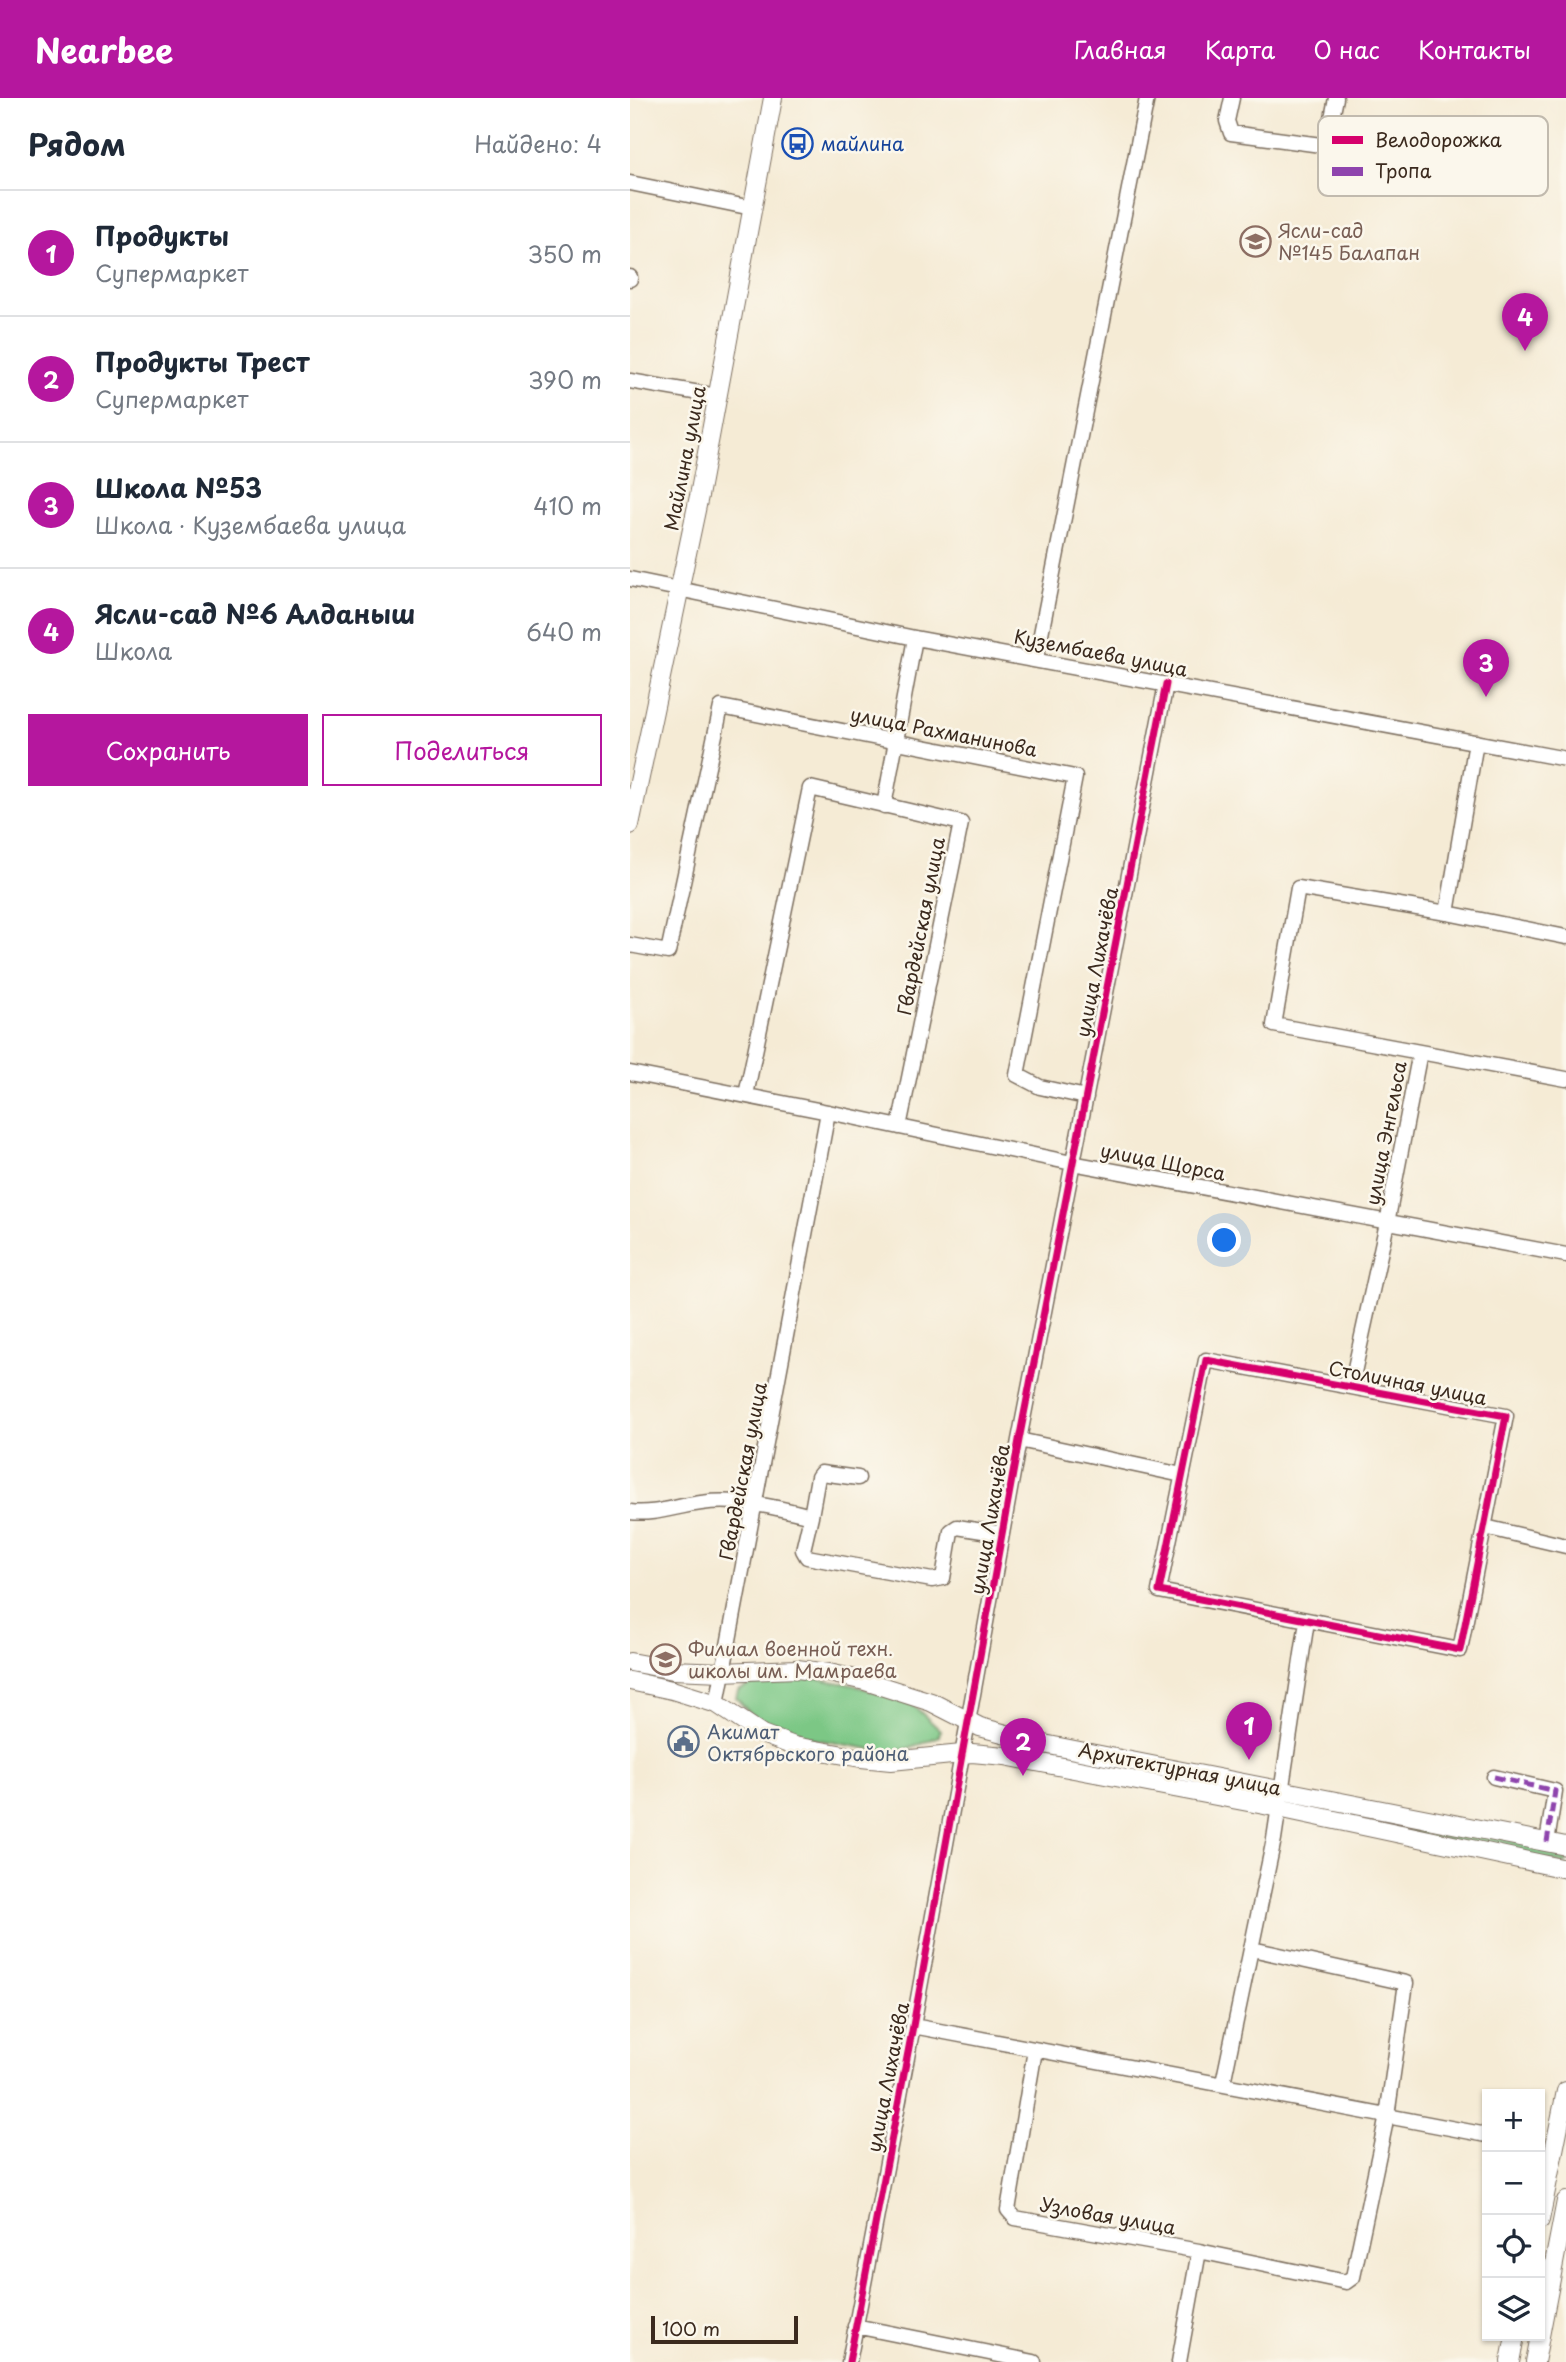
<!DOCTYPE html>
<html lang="ru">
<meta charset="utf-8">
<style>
:root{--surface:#fff;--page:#f6f6f7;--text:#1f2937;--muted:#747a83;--line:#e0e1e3;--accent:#b5179e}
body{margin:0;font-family:"Playpen Sans",sans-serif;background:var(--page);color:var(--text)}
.controls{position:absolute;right:21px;bottom:21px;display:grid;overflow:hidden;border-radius:0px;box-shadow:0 2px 5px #0004}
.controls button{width:63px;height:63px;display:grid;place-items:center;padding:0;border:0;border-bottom:2px solid var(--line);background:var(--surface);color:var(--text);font:35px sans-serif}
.scale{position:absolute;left:21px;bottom:18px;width:147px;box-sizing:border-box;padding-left:7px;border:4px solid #3b2a1e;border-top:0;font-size:19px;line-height:24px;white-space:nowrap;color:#3b2a1e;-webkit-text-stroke:5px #fbf7ec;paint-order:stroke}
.you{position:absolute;left:595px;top:1143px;width:24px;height:24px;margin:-18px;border:5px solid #fff;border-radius:50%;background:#1a73e8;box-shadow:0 0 0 10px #1a73e833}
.badge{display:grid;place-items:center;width:46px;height:46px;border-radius:50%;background:var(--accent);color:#fff;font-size:23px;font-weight:700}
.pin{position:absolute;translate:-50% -58px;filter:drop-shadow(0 2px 4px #0008)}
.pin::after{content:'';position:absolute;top:37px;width:24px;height:21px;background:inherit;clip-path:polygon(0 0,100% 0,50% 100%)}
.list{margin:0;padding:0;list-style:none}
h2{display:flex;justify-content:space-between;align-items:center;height:91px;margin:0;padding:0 28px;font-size:30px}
h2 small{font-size:23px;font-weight:400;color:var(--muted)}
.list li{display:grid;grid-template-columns:46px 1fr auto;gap:21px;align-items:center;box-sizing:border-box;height:126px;padding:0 28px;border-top:2px solid var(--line)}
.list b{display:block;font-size:26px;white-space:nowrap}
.list p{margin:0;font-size:23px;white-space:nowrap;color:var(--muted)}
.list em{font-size:23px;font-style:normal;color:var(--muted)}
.actions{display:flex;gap:14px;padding:21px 28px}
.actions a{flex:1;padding:16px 0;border:2px solid var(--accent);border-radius:0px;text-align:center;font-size:24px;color:var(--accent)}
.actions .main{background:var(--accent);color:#fff}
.icon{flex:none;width:38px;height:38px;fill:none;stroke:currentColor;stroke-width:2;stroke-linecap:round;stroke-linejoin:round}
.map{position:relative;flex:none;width:936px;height:2264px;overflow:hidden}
header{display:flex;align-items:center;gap:42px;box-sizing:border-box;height:98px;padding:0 35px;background:var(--accent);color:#fff}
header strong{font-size:33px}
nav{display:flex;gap:38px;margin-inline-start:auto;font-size:24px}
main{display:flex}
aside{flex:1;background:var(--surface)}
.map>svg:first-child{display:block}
.green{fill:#7bc785;stroke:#5b7852;stroke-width:2}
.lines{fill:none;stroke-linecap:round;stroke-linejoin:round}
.minor-casing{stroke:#7c6e5e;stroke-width:17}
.major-casing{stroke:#7c6e5e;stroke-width:20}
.minor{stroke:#fff;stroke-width:14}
.major{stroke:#fff;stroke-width:18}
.quiet{stroke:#8e44ad;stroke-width:5;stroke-dasharray:10 5;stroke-linecap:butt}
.cycleway-casing{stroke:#fbf7ec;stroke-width:11}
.cycleway{stroke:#d6006c;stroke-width:7}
.labels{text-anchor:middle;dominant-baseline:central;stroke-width:5;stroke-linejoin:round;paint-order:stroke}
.transit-label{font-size:19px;fill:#164399;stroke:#fbf7ec;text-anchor:start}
.education-label{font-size:19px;fill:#785e54;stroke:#fbf7ec;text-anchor:start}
.street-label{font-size:19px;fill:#3b2a1e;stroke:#fbf7ec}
.service-label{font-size:19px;fill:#4e5e75;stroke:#fbf7ec;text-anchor:start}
.key{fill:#fbf7ec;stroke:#c1baae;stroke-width:2}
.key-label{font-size:19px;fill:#3b2a1e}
</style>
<header>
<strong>Nearbee</strong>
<nav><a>Главная</a><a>Карта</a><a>О нас</a><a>Контакты</a></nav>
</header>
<main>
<aside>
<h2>Рядом<small>Найдено: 4</small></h2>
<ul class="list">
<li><span class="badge">1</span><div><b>Продукты</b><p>Супермаркет</p></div><em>350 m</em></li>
<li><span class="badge">2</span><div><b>Продукты Трест</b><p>Супермаркет</p></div><em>390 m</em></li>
<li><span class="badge">3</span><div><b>Школа №53</b><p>Школа · Кузембаева улица</p></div><em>410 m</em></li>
<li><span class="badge">4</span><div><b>Ясли-сад №6 Алданыш</b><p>Школа</p></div><em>640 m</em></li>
</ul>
<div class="actions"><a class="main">Сохранить</a><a>Поделиться</a></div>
</aside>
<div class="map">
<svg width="936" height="2264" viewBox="0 0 936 2264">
<rect width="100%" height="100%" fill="#fbf7ec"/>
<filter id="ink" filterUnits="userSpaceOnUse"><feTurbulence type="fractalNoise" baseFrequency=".0143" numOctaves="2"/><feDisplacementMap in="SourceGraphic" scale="14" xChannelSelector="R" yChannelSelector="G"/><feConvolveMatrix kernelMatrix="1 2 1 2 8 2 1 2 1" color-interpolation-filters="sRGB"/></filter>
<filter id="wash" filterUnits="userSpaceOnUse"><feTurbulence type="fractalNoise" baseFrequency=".00686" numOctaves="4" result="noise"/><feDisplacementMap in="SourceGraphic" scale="28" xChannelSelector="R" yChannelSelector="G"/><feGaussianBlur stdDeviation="1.57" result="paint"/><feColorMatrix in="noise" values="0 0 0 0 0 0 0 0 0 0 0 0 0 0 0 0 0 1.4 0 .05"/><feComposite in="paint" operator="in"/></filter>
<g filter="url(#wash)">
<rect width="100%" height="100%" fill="#f5ebd5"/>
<path class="green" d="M137,1579H177L223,1587L282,1606L310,1632L309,1638L284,1649L257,1654L173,1639L126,1622L106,1600L108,1593Z
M642,1694L936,1752V1766L639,1707Z"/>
</g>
<g filter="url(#ink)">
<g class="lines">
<defs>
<path id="minor" d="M602,0L597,23L601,35L691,47L695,46L698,40L706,0
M0,85L122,110
M0,179V181
M0,283L87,298
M0,481L285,540L936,661
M406,561L517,0
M254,708L285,540
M817,815L846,644
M936,839L817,815L668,790L644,927L936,981
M0,847L38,854L91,609L445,679L387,977L410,989L456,999
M0,975L198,1014L442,1065L936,1157
M116,997L180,690L331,725L269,1029
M576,1262L876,1318L830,1552L529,1493Z
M721,1288L757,1125L790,954
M389,1342L552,1377
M0,1414C25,1417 46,1408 71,1405C107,1400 146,1409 181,1418L173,1452L177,1459L302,1482L313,1480L321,1433L327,1429L372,1436
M181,1418L188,1379L191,1375L228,1380
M855,1429L936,1448
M87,1606L198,1014
M864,1679L925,1693L917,1744
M283,1928L857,2037
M405,1952L378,2112L385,2120L569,2153L716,2184L723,2179L757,2018L776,1885L622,1851
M593,1985L644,1741L677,1523
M225,2228L404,2264
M219,2264L283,1928L389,1342L536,586
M549,2264L569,2153"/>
<path id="major" d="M0,727L69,398L143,0
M0,1564L43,1572L92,1574L167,1571L199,1575L235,1583L301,1604L350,1629L414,1646L936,1748
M0,1583L42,1592L87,1606L132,1636L164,1648L231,1660L261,1663L342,1655L375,1658L634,1707L936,1771
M910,2122L936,1993
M880,2264L885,2238
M905,2264L936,2103"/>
</defs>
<use href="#minor" class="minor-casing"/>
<use href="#major" class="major-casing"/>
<use href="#minor" class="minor"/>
<use href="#major" class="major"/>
<path class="quiet" d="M864,1679L925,1693L917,1744"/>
<defs>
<path id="cycleway" d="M576,1262L876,1318L830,1552L529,1493Z
M219,2264L283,1928L389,1342L536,586"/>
</defs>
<use href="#cycleway" class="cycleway-casing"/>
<use href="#cycleway" class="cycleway"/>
</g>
</g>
<defs>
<symbol id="bus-ring" viewBox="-11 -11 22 22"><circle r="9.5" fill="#fbf7ec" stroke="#1a4fb4" stroke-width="1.5"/><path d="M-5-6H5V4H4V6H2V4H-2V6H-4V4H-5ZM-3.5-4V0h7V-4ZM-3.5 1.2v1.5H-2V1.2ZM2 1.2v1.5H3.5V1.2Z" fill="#1a4fb4"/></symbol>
<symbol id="school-ring" viewBox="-11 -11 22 22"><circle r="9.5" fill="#fbf7ec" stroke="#8d6e63" stroke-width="1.5"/><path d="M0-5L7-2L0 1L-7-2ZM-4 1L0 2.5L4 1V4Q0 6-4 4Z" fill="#8d6e63"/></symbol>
<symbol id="civic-ring" viewBox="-11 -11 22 22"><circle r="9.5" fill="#fbf7ec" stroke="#5c6f8a" stroke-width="1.5"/><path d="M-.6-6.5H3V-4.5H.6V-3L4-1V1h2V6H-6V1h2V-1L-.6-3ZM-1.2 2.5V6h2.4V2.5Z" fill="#5c6f8a"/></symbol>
</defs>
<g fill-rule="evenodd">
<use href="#bus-ring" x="150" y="28" width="35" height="35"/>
<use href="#school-ring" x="608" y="126" width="35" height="35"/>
<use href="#school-ring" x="18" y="1544" width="35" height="35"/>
<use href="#civic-ring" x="36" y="1626" width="35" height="35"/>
</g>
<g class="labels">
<g class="transit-label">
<text x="191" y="45">майлина</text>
</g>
<g class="education-label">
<text x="648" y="132">Ясли-сад<tspan x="648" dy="22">№145 Балапан</tspan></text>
<text x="58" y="1550">Филиал военной техн.<tspan x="58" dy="22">школы им. Мамраева</tspan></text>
</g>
<g class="street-label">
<text transform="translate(54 360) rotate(-79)">Майлина улица</text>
<text transform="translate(471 554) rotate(11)">Кузембаева улица</text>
<text transform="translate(314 633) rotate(11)">улица Рахманинова</text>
<text transform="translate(290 828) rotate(-79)">Гвардейская улица</text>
<text transform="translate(466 864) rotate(-79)">улица Лихачёва</text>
<text transform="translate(755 1035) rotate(-79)">улица Энгельса</text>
<text transform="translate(533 1063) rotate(11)">улица Щорса</text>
<text transform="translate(778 1284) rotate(11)">Столичная улица</text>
<text transform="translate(112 1373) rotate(-79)">Гвардейская улица</text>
<text transform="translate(359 1421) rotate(-80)">улица Лихачёва</text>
<text transform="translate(550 1670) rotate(11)">Архитектурная улица</text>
<text transform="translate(257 1979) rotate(-79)">улица Лихачёва</text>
<text transform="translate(478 2117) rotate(10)">Узловая улица</text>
</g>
<g class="service-label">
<text x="77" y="1633">Акимат<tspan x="77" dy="22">Октябрьского района</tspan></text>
</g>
</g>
<rect x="688" y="18" width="230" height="80" rx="10" class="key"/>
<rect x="702" y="38" width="31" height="8" fill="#d6006c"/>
<rect x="702" y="69" width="31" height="9" fill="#8e44ad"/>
<g class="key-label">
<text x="745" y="49">Велодорожка</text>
<text x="745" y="80">Тропа</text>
</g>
</svg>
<div class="controls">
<button>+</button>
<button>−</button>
<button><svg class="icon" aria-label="locate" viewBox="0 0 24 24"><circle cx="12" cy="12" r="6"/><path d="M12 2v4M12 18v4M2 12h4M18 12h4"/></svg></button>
<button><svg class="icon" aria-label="layers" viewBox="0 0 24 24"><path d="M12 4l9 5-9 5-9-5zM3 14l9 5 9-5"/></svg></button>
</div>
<div class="scale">100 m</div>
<div class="you"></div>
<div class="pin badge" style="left:619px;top:1662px">1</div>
<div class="pin badge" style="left:393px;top:1678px">2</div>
<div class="pin badge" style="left:856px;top:599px">3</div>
<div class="pin badge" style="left:895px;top:253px">4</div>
</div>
</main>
